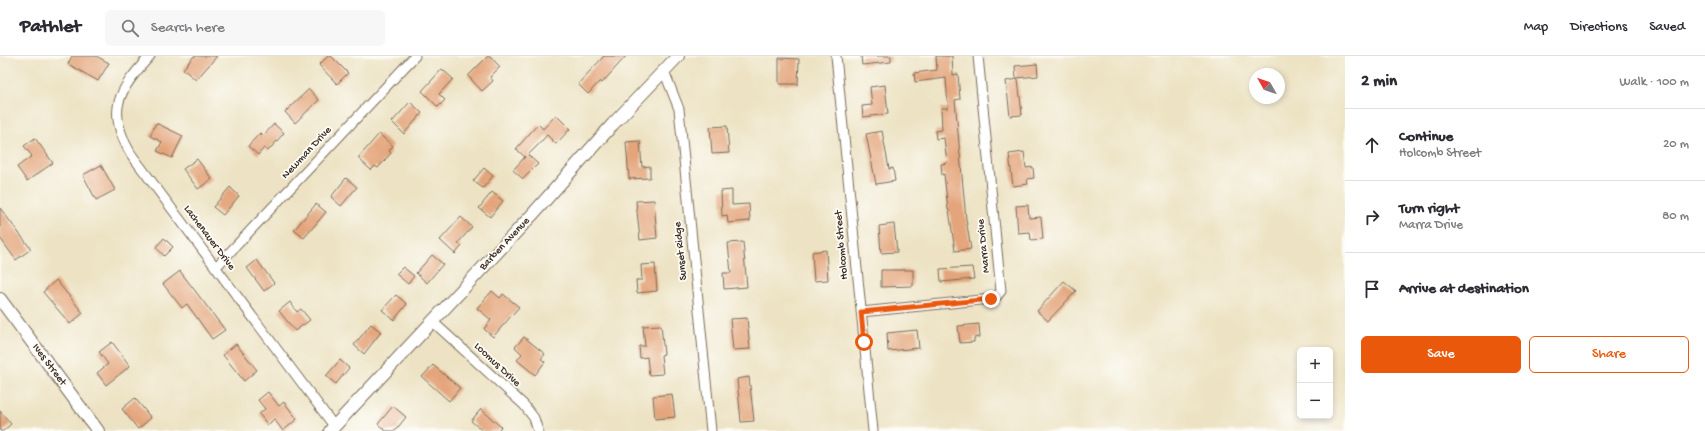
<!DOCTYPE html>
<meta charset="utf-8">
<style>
:root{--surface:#fff;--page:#f7f7f7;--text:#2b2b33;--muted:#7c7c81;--line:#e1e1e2;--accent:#ea580c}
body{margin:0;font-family:"Gochi Hand",sans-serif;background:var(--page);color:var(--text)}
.controls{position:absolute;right:12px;bottom:12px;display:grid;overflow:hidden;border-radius:6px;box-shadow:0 2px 6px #0003}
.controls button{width:36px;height:36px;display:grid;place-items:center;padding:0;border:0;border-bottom:1px solid var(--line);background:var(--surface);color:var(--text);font:20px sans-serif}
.compass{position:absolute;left:1249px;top:12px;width:36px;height:36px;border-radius:50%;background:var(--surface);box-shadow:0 2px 6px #0003;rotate:310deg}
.stop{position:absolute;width:12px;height:12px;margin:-9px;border:3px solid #ea580c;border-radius:50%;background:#fff}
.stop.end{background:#ea580c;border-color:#fff;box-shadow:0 1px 4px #0008}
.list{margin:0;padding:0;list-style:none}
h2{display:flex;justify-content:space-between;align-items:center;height:52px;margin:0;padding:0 16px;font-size:17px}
h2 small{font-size:13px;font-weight:400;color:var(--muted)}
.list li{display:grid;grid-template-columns:26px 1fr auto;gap:12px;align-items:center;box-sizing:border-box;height:72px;padding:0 16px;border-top:1px solid var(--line)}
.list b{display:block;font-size:15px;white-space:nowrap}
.list p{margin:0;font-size:13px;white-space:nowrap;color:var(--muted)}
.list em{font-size:13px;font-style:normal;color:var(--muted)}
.actions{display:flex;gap:8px;padding:12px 16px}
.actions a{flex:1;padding:9px 0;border:1px solid var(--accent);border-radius:6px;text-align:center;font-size:14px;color:var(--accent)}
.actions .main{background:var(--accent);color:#fff}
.icon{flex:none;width:22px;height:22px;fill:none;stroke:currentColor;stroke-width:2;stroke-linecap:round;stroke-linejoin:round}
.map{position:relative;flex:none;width:1345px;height:375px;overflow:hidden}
header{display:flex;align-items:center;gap:24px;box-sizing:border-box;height:56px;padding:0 20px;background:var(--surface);border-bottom:1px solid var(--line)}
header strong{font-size:19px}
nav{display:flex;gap:22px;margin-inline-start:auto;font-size:14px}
.search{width:280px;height:36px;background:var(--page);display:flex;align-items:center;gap:10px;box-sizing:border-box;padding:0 14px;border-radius:6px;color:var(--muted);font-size:15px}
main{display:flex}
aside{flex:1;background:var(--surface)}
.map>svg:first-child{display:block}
.building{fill:#e4a57c}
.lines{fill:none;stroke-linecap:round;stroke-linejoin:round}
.minor-casing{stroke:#796b58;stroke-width:11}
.tertiary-casing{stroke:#796b58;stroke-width:14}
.minor{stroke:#fff;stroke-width:9}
.tertiary{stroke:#fff;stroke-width:12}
.route{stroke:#ea580c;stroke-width:5}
.labels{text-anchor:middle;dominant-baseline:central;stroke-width:3.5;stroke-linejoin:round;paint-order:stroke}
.street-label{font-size:11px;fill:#3b2a1e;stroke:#fdfcf7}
</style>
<header>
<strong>Pathlet</strong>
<div class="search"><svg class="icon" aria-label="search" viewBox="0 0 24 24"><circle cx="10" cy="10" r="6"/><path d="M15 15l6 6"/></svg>Search here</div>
<nav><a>Map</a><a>Directions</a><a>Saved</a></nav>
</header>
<main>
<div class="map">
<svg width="1345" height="375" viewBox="0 0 1345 375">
<rect width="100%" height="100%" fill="#fdfcf7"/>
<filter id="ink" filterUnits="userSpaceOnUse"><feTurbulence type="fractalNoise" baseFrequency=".025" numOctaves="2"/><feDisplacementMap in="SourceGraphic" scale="8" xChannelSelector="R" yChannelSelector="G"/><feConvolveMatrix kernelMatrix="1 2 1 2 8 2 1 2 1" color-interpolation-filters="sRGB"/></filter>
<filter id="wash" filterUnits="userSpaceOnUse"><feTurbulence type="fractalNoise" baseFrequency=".012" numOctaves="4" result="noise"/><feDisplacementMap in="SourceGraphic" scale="16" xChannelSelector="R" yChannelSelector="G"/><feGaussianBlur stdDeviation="0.9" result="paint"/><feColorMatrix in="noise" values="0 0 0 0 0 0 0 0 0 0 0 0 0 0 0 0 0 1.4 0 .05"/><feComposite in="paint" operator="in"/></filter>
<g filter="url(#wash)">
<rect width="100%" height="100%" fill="#ede3c4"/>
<g id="blocks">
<path class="building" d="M72,0H96L109,7L98,25L68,8Z
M194,0H217L196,24L183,13Z
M328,0H331L348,17L337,28L319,9Z
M488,0H490L500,11L490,21L493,25L482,35L468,20Z
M604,0H626L602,27L600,25L588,38L578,28Z
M861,0H891V6L862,9Z
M936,0H952L953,19L958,18L960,43L955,44L966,163L971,193L955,195L949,154H948L944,118L942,119L941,108L947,107L944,82L936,83L935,75L942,74L941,52H948L946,22L915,26L914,17L937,14Z
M779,2L799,3L798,28H779Z
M1037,8L1038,20L1016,22L1015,10Z
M442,13L453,23L439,38L445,44L438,51L422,35Z
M1018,23L1022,59L1010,60L1006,25Z
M885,29L888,58L863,61L862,50L872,49L870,31Z
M309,33L319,44L295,67L285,56Z
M410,46L422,57L404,78L392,66Z
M556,59L570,73L556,88L547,79L539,88L528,99L538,108L523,123L513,114L525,101L516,93L538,68L543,73Z
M156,67L183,80L172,102L157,95L162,86L150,80Z
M274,68L284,77L268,95L264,92L258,99L248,90L260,77L263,80Z
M727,70L729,97L712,98L710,71Z
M882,75L889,113L893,112L895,125L876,128L866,78Z
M379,78L393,90L389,95L391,97L378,112L375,110L371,114L358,102Z
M35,82L53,107L27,125L17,111L32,100L24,90Z
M640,85L642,111L650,110V122L629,123L626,86Z
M1024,96L1026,112L1033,111L1034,122L1027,123L1028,128L1013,130L1009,98Z
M197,103L212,123L198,133L183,113Z
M101,109L115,134L96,144L83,119Z
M484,112L493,120L483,132L473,125Z
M346,122L357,131L341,150L331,141Z
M230,131L239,140L223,159L213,151Z
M732,134V149L749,148L750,165L728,167L727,159L722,160L721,135Z
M492,136L503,145L490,161L479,152Z
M654,144L657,182L640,184L636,145Z
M316,148L326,156L304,182L294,174Z
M1028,149L1029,162L1041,161L1043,183L1031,184L1030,176L1018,177L1016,150Z
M0,152L31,193L16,204L0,182Z
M461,161L472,171L458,187L462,190L455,198L440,184Z
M894,168L897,196L881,197L879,170Z
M164,182L173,191L164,200L156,191Z
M743,186L747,231L724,233L723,217H731L728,187Z
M826,194L828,224L814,225L812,196Z
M432,199L443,208L427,227L416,217Z
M257,204L274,227L264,235L247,212Z
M655,208L657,235L637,237L636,224H642L641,209Z
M403,211L414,220L408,228L396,218Z
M972,211L974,223L941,226L940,213Z
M881,214H913V230L881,231Z
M180,215L225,274L212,283L187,248L182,252L163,228Z
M56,224L83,257L70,268L43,236Z
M1064,225L1076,235L1048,265L1037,255Z
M492,235L500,242L503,238L519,251L493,281L484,273L491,264L477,252Z
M396,239L407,248L394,264L382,254Z
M290,246L297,256L301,253L310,264L295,275L279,255Z
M747,262L750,293L733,294L730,263Z
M371,268L381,276L364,298L354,289Z
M979,268L980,281L974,282V286L960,287L958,270Z
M661,269L664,298L661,299L663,318L649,319L647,301L640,302L639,290H645L643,270Z
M917,274L919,292L888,295L887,277Z
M524,281L545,298L541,303L545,306L535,319L517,304L522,298L515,291Z
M112,286L130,310L106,329L97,317L108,308L99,296Z
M236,288L257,314L244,325L223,299Z
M340,304L349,312L336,328L326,320Z
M433,309L460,332L449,345L422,321Z
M749,321L754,365L741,366L737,323Z
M268,336L279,350L284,346L297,363L283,375L274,363L268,369L259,358L265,353L258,344Z
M672,338L675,361L655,363L653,340Z
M135,342L151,362L138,373L122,353Z
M393,350L406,361L395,375H386L378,368Z
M481,353L501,371L497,375H483L471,365Z
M0,355L11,368L3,375H0Z"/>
</g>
</g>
<g filter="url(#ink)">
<use href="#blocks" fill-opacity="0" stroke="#796b58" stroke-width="1"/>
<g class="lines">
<defs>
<path id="minor" d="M150,0C119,34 105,54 131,98L334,370
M836,0L873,375
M664,15L679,53L711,375
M216,211L415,0
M861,256L991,243L997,240L1001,235L978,0
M432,265L524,349L534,362L538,375"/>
<path id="tertiary" d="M0,243L98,375
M330,375L532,159L613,68L678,0"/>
</defs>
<use href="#minor" class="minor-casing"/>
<use href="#tertiary" class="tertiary-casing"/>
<use href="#minor" class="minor"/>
<use href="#tertiary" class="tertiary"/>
</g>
</g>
<g class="lines" filter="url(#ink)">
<path class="route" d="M864,286L861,256L991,243"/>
</g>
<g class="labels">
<g class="street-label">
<text transform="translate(307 97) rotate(-47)">Newman Drive</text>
<text transform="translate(209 182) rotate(53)">Lachenauer Drive</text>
<text transform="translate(505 188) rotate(-47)">Barben Avenue</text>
<text transform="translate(842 189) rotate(-95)">Holcomb Street</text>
<text transform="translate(984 190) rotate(-96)">Marra Drive</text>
<text transform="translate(681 195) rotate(-96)">Sunset Ridge</text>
<text transform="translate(49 309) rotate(53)">Ives Street</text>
<text transform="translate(497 309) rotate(43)">Loomus Drive</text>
</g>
</g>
</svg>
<div class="controls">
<button>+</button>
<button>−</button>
</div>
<svg class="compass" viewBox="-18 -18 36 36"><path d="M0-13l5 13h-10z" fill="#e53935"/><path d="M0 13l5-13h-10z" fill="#7c7c81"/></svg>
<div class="stop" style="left:864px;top:286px"></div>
<div class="stop end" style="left:991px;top:243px"></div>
</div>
<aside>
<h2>2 min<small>Walk · 100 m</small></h2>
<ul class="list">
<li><svg class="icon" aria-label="ahead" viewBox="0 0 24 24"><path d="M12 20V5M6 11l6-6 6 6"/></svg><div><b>Continue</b><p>Holcomb Street</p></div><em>20 m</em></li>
<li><svg class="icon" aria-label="right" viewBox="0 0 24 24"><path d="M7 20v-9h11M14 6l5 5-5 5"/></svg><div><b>Turn right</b><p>Marra Drive</p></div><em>80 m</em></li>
<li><svg class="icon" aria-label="arrive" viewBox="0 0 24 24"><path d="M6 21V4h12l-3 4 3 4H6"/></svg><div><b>Arrive at destination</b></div></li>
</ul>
<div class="actions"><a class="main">Save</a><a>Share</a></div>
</aside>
</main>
